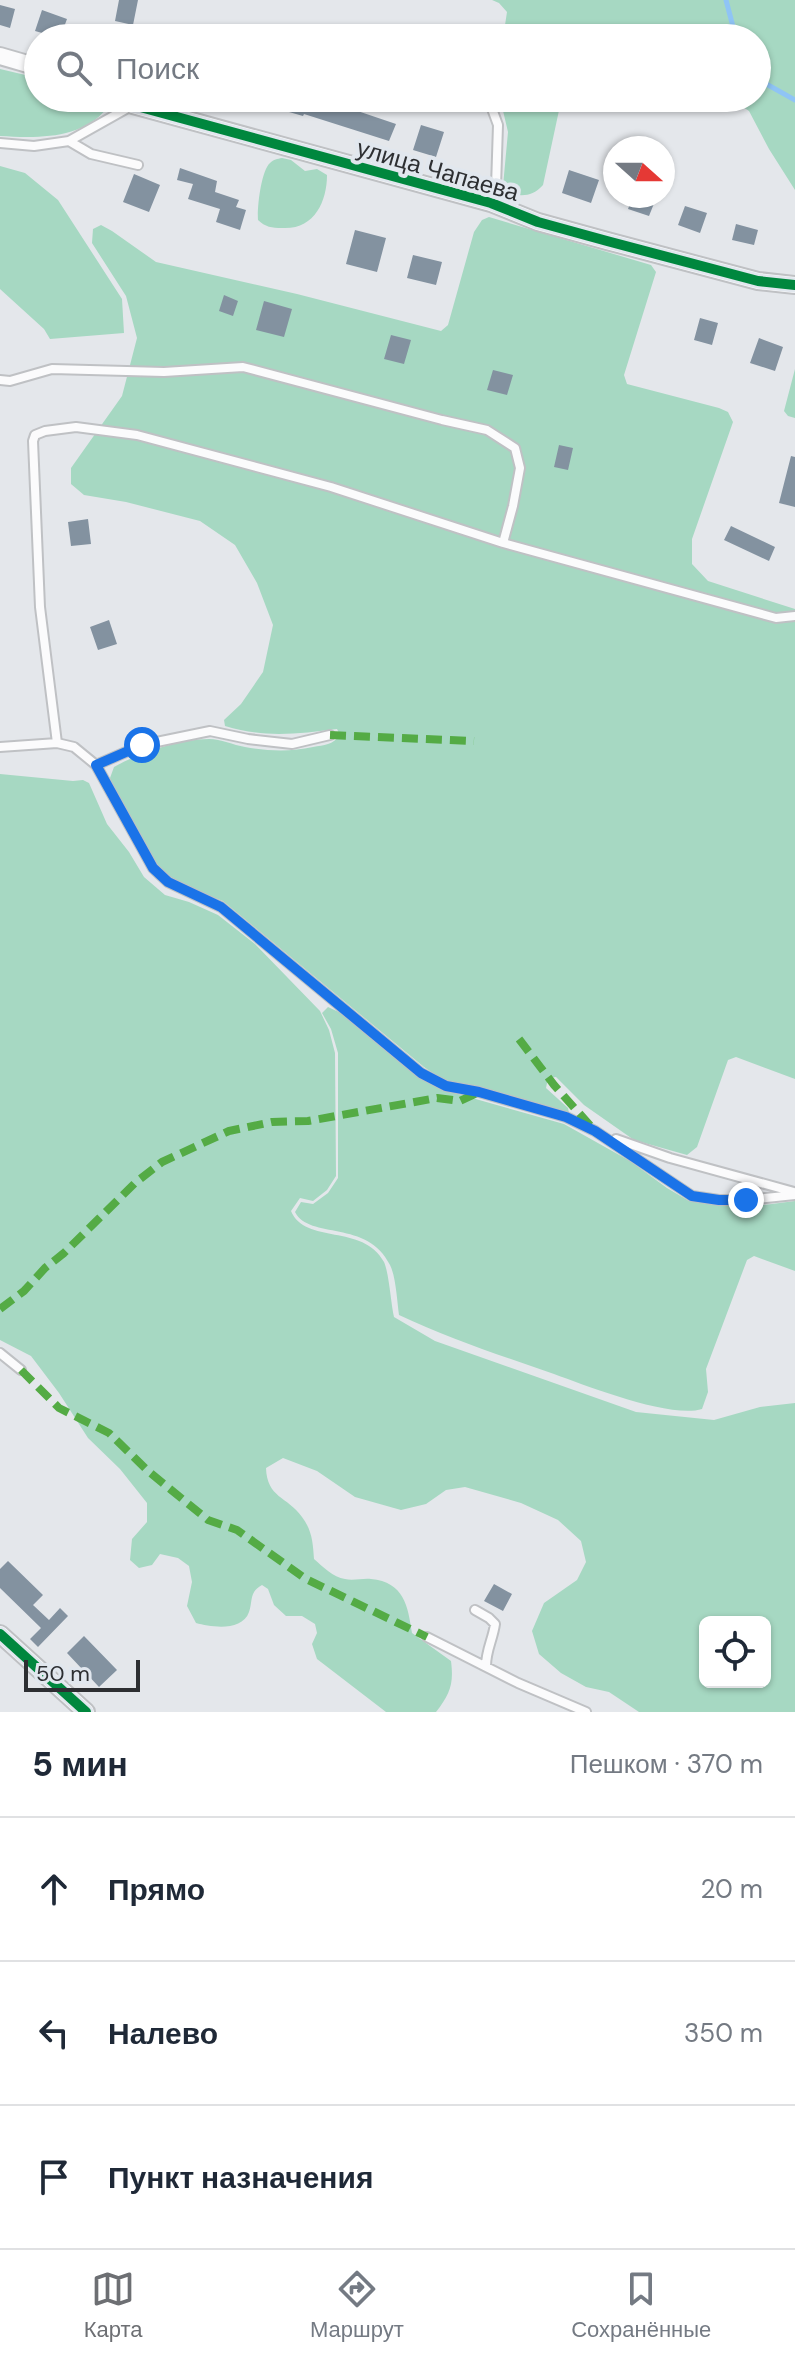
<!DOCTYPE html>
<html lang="ru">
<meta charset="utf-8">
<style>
:root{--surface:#fff;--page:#f2f2f3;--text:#1f2937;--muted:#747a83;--line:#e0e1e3;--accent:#6d6f73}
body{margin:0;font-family:"DM Sans",sans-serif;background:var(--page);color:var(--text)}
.controls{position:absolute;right:24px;bottom:24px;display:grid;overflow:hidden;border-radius:12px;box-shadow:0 2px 6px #0004}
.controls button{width:72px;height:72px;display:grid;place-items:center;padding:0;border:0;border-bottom:2px solid var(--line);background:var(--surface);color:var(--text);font:40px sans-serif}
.compass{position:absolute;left:603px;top:136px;width:72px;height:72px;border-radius:50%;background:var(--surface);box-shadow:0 2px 6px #0004;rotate:111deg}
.scale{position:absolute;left:24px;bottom:20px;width:116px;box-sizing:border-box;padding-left:8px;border:4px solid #2d2f32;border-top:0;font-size:22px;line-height:28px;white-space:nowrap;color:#2d2f32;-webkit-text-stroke:6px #e1e7ee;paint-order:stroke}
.stop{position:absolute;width:24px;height:24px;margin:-18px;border:6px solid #1a73e8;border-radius:50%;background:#fff}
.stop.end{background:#1a73e8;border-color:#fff;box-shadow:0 2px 8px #0008}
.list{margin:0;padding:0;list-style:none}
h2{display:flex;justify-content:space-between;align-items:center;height:104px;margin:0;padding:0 32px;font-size:34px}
h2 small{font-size:26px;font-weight:400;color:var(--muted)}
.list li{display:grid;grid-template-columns:52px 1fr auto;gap:24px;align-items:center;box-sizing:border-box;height:144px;padding:0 32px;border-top:2px solid var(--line)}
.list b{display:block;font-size:30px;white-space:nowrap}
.list em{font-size:26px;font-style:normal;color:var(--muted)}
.icon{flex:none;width:44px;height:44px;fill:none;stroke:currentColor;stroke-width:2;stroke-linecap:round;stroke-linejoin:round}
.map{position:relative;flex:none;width:795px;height:1712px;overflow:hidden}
.search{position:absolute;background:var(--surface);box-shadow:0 2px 6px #0004;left:24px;right:24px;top:24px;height:88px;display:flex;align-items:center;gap:20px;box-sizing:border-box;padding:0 28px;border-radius:44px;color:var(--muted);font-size:30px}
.sheet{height:536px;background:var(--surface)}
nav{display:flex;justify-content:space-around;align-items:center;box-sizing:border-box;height:112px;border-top:2px solid var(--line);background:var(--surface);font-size:22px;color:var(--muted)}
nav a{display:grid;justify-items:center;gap:4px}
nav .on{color:var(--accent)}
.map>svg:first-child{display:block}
.green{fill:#a6d8c2;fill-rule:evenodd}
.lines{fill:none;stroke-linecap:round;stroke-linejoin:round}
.stream{stroke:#8fc4f5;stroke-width:5}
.building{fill:#8392a0}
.service-casing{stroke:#bfc1c4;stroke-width:12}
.minor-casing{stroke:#bfc1c4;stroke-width:20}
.service{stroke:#fbfbfc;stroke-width:8}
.minor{stroke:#fbfbfc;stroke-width:16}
.quiet{stroke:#54ab45;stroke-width:8;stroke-dasharray:16 8;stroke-linecap:butt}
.cycleway-casing{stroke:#e1e7ee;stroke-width:15}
.cycleway{stroke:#00873e;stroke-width:10}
.route{stroke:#1a73e8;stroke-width:10}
.labels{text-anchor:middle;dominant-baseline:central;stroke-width:8;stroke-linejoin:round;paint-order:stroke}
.street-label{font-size:24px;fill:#2d2f32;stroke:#e1e7ee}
</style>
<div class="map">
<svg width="795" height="1712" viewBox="0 0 795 1712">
<rect width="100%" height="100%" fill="#e4e7eb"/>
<path class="green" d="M492,0H795V190L769,149L749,111L731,99C701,102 671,114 643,98H757V38H503L507,12L499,3Z
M0,69L38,78V98H100L107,101V108C82,140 36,138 0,136Z
M500,98H565L561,101L543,185C532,197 524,196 508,194L503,186L508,132Z
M282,158L291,160L305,171L317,169L327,175C327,202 314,230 282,228C272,228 265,227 258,220C257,208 261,171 270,163C274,159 277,159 282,158Z
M0,166L25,173L58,200L122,299L124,333L50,339L44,329L0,289Z
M489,217L651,265L656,272L624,375L627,384L719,408L728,412L733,422L692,539V564L708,581L795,609V1079L736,1057L728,1060L697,1147L687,1155L634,1140L584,1105L556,1077L548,1078L546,1088L568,1108L569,1113L567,1114L484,1090L446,1082L424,1067L223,901L169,880L154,863L113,788L110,778L114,767C139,753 179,739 209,739C221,739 233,745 245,747C268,751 290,752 313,747C324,745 333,745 340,735L337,729C298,734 263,738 225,726L224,720L241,704L263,672L273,625L257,583L235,545L200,521L126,502L84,495L71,484V468L122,396L137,338L126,296L92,243L93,229L101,225L112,231L156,262L297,294L441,331L448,325L474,232L482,220Z
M795,369V418L788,416L784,411Z
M0,774L73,781L83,780L89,783L107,824L129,852L144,877L165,895L189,902L218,915L255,944L320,1011L329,1030L335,1053L336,1176L327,1190L313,1201L300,1198L291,1211C305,1245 363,1223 384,1262C389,1273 391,1304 394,1317L435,1341L636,1412L714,1420L760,1407L795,1403V1712H639L609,1692L586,1687L561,1673L539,1654L532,1631L544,1603L577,1580L586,1562L581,1541L558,1520L521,1503L465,1487L446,1490L426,1504L401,1510L355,1497L317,1471L283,1458L266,1468C267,1498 287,1496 302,1517C312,1530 313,1543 314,1559C323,1567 333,1577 345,1579C353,1581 363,1578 371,1579C404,1582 408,1606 412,1633L451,1661C454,1684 450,1694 436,1712H386L317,1659L312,1644L317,1633L315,1624L302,1616H286L274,1605L268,1589L262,1585C249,1592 253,1600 249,1612C242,1632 211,1627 196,1623L187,1606L192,1582L189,1566L178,1558L160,1554L152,1565L139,1568L130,1560L132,1539L147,1522V1503L120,1469L88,1438L59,1393L31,1356L0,1340ZM705,1622H765V1682H705Z
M328,1007L343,1014L418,1077L444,1090L564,1124L630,1161L667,1188L689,1201L747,1207L795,1201V1271L754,1256L747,1260L706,1369L708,1392L702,1409C671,1419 587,1386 554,1374C502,1356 450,1339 399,1315C397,1301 396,1277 390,1265C368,1219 309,1240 295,1212L301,1202L313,1204L328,1193L338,1178V1053L331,1029L322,1013Z"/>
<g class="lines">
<path class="stream" d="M726,0L736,38
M757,76L761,81L795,100"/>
</g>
<path class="building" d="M119,0H138L133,25L115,21Z
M0,5L15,9L10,28L0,25Z
M42,10L67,19L60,38L35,31Z
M278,98H307L327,104L328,101L396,124L389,141L304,114L303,116L275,108Z
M421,125L444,132L436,157L413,150Z
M180,168L217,181L215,192L239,200L236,207L246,210L240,230L216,222L220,209L188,199L193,184L177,180Z
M569,170L599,180L591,203L562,193Z
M134,174L160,185L149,212L123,202Z
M633,196H657L649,216L628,209Z
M685,206L707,213L700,233L678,225Z
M736,224L758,230L754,245L732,240Z
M355,230L386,238L377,272L346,264Z
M413,255L442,262L436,285L407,278Z
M224,295L238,301L233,316L219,311Z
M264,301L292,309L284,337L256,330Z
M700,318L718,323L712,345L694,340Z
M391,335L411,340L404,364L384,359Z
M759,338L783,347L775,371L750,363Z
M493,370L513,375L507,395L487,390Z
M559,445L573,448L568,470L554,467Z
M791,456L795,457V507L779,503Z
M88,519L91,544L71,546L68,522Z
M731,526L775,547L769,561L724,540Z
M109,620L117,644L98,650L90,627Z
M8,1561L43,1595L33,1605L49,1620L60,1608L68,1616L38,1647L30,1639L41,1628L0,1588V1569Z
M494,1584L512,1594L503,1611L484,1601Z
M84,1636L117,1670L99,1687L67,1653Z"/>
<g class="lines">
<defs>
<path id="service" d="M69,141L91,154L138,165
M0,143L34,146L69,141L133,105
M491,203L496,187L498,125L491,106
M0,380L10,381L52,369L164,372L243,367L442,420L487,430L515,448L520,468L513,506L503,543
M57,743L40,607L33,441L35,435L45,431L76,427L137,435L331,487L503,543L776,618L795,616
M0,747L57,743L74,747L96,765L153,868L168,882L221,907L421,1073L446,1086L479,1092L566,1117L595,1131L692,1196L719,1200H746L795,1195
M96,765L142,745L210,731L248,739L292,744L330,735
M616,1139L670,1158L794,1192
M0,1353L21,1370
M475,1610L489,1618L495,1624C493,1639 486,1650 486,1666
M427,1637L518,1683L586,1712"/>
<path id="minor" d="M0,56L38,67
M116,98L133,105L491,203L538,222L607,241L758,281L795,285
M0,1634L86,1712"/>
</defs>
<use href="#service" class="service-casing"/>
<use href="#minor" class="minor-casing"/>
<use href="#service" class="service"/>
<use href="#minor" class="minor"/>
<path class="quiet" d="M330,735L474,741
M519,1039L554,1085L595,1131
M0,1309L24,1291L45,1268L64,1253L135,1183L162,1162L229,1131L272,1122L308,1121L437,1098L460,1101L479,1092
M21,1370L59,1408L109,1433L148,1471L208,1520L237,1530L306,1579L427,1637"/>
<defs>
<path id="cycleway" d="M116,98L133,105L491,203L538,222L607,241L758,281L795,285
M0,1634L86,1712"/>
</defs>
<use href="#cycleway" class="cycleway-casing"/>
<use href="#cycleway" class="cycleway"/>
</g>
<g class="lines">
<path class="route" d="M142,745L96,765L153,868L168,882L221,907L421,1073L446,1086L479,1092L566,1117L595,1131L692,1196L719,1200H746"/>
</g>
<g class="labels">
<g class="street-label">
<text transform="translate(438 170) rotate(16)">улица Чапаева</text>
</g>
</g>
</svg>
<div class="controls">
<button><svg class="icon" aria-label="locate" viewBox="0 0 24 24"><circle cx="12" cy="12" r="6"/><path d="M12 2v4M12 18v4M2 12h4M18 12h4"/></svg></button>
</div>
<svg class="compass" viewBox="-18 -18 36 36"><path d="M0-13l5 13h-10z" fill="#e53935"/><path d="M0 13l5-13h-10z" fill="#747a83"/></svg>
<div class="scale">50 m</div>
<div class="stop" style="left:142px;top:745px"></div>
<div class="stop end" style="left:746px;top:1200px"></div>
<div class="search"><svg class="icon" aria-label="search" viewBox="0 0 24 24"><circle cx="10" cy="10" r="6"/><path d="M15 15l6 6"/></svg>Поиск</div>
</div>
<section class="sheet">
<h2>5 мин<small>Пешком · 370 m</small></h2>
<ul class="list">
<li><svg class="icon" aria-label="ahead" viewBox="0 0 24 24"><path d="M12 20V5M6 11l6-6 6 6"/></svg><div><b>Прямо</b></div><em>20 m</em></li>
<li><svg class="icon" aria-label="left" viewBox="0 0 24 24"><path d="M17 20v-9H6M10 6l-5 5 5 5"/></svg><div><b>Налево</b></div><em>350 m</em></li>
<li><svg class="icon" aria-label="arrive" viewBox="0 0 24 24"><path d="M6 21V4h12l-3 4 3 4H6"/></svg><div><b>Пункт назначения</b></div></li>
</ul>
</section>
<nav>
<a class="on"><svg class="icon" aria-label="map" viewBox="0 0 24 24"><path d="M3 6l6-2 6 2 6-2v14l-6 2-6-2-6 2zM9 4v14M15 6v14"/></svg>Карта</a>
<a><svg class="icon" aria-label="directions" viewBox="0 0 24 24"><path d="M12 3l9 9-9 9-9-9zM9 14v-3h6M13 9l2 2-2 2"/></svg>Маршрут</a>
<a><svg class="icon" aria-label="saved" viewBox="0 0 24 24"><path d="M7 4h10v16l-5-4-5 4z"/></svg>Сохранённые</a>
</nav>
